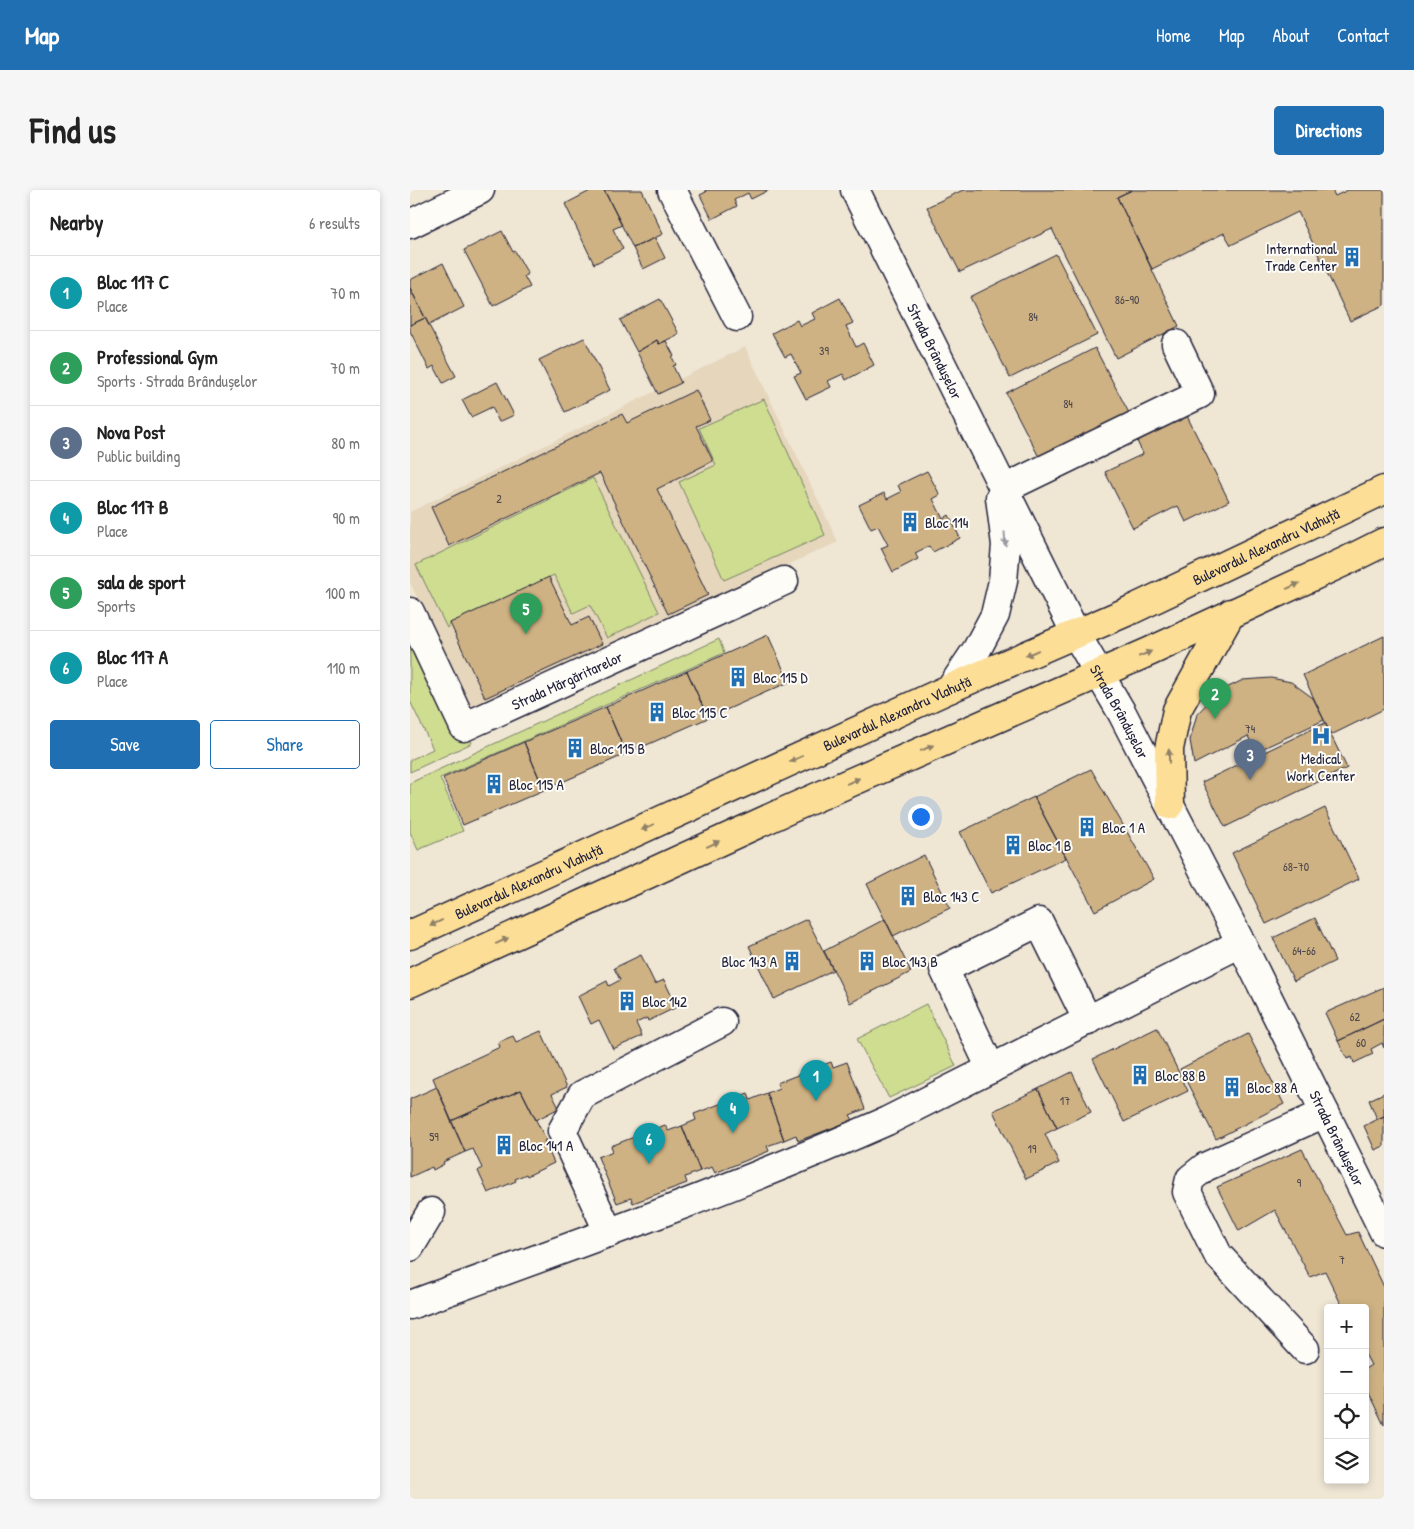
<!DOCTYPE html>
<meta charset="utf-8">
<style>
:root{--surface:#fff;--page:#f6f6f6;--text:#222;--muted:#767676;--line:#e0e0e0;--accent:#1f6fb2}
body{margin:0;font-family:"Patrick Hand",sans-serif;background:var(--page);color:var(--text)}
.controls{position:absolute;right:15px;bottom:15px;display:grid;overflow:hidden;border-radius:5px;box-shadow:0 2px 8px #0003}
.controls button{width:45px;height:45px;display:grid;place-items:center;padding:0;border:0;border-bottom:1px solid var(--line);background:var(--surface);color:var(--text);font:25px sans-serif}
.you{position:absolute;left:510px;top:626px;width:18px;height:18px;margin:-12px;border:4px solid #fff;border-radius:50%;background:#1a73e8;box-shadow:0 0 0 8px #1a73e833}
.badge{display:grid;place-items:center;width:32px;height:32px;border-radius:50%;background:var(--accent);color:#fff;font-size:16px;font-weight:700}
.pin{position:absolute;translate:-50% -41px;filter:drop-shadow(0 1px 2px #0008)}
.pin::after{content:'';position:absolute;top:26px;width:18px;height:15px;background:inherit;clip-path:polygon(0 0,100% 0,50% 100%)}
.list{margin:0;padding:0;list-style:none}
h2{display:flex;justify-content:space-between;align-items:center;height:65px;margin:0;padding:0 20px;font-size:21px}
h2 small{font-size:16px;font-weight:400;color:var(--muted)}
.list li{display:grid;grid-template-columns:32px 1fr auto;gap:15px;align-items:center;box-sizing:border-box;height:75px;padding:0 20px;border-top:1px solid var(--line)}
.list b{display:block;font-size:19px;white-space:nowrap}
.list p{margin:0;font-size:16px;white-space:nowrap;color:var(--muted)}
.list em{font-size:16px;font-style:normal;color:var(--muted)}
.actions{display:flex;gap:10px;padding:15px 20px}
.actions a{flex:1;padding:11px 0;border:1px solid var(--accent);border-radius:5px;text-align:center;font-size:18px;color:var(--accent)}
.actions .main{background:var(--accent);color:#fff}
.icon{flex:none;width:28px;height:28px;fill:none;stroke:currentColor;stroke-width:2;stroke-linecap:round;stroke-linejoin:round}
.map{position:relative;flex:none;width:974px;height:1309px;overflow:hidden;border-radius:5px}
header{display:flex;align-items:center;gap:30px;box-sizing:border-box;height:70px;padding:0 25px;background:var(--accent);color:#fff}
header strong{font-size:24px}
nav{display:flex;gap:28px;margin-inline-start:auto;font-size:18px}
.intro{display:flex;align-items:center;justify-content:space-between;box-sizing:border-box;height:120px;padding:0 30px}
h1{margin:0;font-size:35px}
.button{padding:12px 22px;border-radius:5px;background:var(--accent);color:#fff;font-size:18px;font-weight:700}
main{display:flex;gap:30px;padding:0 30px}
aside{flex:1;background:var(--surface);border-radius:5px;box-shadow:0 2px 8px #0003}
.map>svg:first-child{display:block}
.built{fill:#e5d6bc}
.green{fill:#cfdd90;stroke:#788066}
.building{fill:#ceb283;stroke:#22223b}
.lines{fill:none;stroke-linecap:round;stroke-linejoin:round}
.minor-casing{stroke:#22223b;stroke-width:31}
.major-casing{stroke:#22223b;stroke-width:31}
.minor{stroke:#fdfcf7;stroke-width:28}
.major{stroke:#fcde96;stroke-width:28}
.oneway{fill:#9a9aa2}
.oneway2{fill:#8f8068}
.labels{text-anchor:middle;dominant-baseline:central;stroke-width:4;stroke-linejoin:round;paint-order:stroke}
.number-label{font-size:12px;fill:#4d464d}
.poi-label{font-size:15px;fill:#22223b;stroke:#fdfcf7;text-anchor:start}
.street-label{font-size:15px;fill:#22223b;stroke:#fdfcf7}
</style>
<header>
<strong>Map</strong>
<nav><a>Home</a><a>Map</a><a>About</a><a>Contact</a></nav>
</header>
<div class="intro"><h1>Find us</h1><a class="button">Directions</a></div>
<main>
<aside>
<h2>Nearby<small>6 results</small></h2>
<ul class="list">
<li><span class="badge" style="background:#0f9aa8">1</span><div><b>Bloc 117 C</b><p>Place</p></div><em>70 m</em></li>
<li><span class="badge" style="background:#2e9e5b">2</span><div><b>Professional Gym</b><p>Sports · Strada Brândușelor</p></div><em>70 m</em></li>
<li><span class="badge" style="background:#5c6f8a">3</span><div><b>Nova Post</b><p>Public building</p></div><em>80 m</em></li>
<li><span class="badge" style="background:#0f9aa8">4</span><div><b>Bloc 117 B</b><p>Place</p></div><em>90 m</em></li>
<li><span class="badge" style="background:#2e9e5b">5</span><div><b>sala de sport</b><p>Sports</p></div><em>100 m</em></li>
<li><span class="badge" style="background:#0f9aa8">6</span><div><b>Bloc 117 A</b><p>Place</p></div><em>110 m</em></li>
</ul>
<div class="actions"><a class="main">Save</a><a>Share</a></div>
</aside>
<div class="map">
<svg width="974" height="1309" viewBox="0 0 974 1309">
<rect width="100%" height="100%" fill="#efe6d4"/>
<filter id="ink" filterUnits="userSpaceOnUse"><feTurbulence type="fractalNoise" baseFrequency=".02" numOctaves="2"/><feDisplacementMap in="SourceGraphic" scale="10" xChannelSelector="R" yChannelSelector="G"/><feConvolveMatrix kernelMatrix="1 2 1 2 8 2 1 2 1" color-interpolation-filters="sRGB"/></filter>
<g filter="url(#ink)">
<path class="built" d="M335,157L428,352L59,518L0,392V322Z"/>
<path class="green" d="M354,209L415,345L314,390L269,292L306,275L289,238Z
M183,288L249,422L197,448L180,415L163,423L144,385L40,433L37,438L6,375Z
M0,444L57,543L62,553L0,582V570L23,559L0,511Z
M309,449L314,463L30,588L53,641L8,660L0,642V593Z
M516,814L546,876L479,908L447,849Z"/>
<path class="building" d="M182,0H194L212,35L203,39L213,59L184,74L155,14Z
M194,0H232L253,44L223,58Z
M295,0H359L341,9L338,3L324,10L327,16L302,29L290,5L296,2Z
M553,0H722L707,7L769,136L706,168L642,39L550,82L517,17Z
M722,0H922L925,6L938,0H974V115L940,131L888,22L821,55L814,43L742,79L707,7Z
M92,41L103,62L105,61L118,84L114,86L120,97L83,116L54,60Z
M245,48L255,68L233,79L223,58Z
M646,64L687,145L600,188L560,107Z
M33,73L54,117L19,135L0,98V90Z
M0,98L15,128L0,135Z
M430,108L443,133L436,136L446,157L453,153L464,175L436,190L433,184L418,191L421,197L396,209L384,186L391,183L381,164L375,167L362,143L387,130L390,136L405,129L402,123Z
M250,109L269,144L249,154L247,150L227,162L210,130Z
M15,128L46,186L33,193L24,176L19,179L0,141V135Z
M174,148L200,200L155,222L129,170Z
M247,150L249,154L256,151L264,166L262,167L266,175L263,176L271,193L248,204L227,162Z
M685,158L719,223L630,269L596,203Z
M87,192L104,225L89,232L82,217L61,227L52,210Z
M286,200L300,230L286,236L303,271L247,299L298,405L258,424L190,283L39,356L21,317L212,224L217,233Z
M777,226L819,311L776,332L768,316L723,338L695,282L733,264L727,251Z
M517,281L530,305L523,309L533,329L539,325L550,348L523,362L519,356L505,363L508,369L483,382L471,358L478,355L468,336L461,339L449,315L474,303L477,309L491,302L488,295Z
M139,387L162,435L179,427L192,454L75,508L40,433Z
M358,445L379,492L298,528L277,481Z
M974,446V519L921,545L893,485Z
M277,481L298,528L216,564L196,517Z
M861,488L881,492L903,508L914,530L845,562L838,546L784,574L780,550L787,524L808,502L833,490Z
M196,517L216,564L134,600L114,552Z
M915,533L937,578L815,637L792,592Z
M114,552L134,600L53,635L33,588Z
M681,579L744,689L685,721L624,607Z
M624,607L656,668L581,703L550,642Z
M915,618L949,689L856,734L822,663Z
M514,665L540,718L483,746L457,694Z
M905,728L925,771L884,791L863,748Z
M397,729L423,780L364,809L339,756Z
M475,729L501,782L440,813L414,761Z
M231,765L245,794L254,790L267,817L238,831L237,828L226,833L232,846L203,859L189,830L181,834L168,806L197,791L199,796L210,790L204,778Z
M974,797V829L928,851L915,823Z
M974,829V858L972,853L961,859L963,864L944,873L942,867L937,869L928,851Z
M747,838L778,901L714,932L683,869Z
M131,841L157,897L142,904L149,918L126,930L111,900L41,931L23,888L90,857L88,852L103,846L106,852Z
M838,844L874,914L806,949L770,879Z
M421,872L423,877L437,872L455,919L440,925L443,930L388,951L386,945L374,950L357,903L369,898L367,893Z
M662,882L681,922L647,938L628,899Z
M27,897L55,962L33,972L34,974L23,980L22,977L0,987V909Z
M628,899L647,938L635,944L649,973L616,989L583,921Z
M111,900L136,950L134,951L144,973L117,986L116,984L105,989L106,991L78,1003L68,981L72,978L63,959L55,962L41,931Z
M338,903L340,910L357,903L374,950L357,956L359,961L305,983L302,977L290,981L272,936L286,930L284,924Z
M974,903V926L967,929L959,910Z
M974,926V956L965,960L954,936Z
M255,935L258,941L272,936L290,981L275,987L277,993L223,1013L221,1008L207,1013L188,967L203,961L201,956Z
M892,959L937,1045L948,1042L974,1097V1235L955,1196V1179L961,1175L955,1164V1118H933L915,1081L900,1087L865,1020L829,1041L807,997Z"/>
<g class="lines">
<defs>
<g id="minor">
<path d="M262,0L327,127"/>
<path id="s1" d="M445,0L666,444L712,523L831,753L974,1042"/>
<path d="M0,34L70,0"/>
<path d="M594,299L790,204L766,154"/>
<path id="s2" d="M0,422L54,537L374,391"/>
<path d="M541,498L567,459L585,425L593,391L596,355L590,307"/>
<path d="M581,879L534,779L629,732L678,831"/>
<path d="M199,1043L152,941L172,905L312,832"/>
<path d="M0,1057L21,1022"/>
<path d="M0,1115C160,1057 321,1000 477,931L831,753"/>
<path d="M895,1159L808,1065L777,1002L780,989L795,977L915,923"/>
</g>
<g id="major">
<path d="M760,615L759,559L767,520L821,423"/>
<path id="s3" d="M0,745L541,498L721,420L974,300"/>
<path d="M0,793L382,618L741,461L936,371L974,352"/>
</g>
</defs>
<use href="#minor" class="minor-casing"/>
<use href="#major" class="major-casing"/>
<use href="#minor" class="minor"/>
<use href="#major" class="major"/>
</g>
<defs><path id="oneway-solid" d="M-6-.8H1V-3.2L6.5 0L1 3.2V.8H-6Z" transform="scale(1.25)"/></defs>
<use class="oneway" href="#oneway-solid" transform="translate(595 349) rotate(86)"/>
<g class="oneway2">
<use href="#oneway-solid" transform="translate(883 396) rotate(-24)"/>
<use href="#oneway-solid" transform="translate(622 463) rotate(156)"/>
<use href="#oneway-solid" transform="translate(735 464) rotate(-23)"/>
<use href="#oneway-solid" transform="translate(517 558) rotate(-24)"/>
<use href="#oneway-solid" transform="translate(759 566) rotate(-91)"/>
<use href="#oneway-solid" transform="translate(386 569) rotate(155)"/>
<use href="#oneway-solid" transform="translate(443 591) rotate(-24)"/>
<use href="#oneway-solid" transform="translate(238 637) rotate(155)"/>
<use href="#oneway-solid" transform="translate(303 654) rotate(-25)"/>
<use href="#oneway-solid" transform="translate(26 733) rotate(155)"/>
<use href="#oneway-solid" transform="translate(92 751) rotate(-25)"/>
</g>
</g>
<defs>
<symbol id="building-bare" viewBox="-9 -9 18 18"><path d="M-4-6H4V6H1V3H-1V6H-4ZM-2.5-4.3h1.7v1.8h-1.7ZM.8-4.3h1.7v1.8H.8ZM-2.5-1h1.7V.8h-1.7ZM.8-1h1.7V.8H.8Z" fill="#1f6fb2" stroke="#fdfcf7" stroke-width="2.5" paint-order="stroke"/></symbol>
<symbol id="hospital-bare" viewBox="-9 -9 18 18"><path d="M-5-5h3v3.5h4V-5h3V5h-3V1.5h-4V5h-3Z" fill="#1f6fb2" stroke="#fdfcf7" stroke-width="2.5" paint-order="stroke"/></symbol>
</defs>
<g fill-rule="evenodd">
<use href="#building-bare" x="928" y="53" width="28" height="28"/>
<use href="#building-bare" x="486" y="318" width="28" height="28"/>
<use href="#building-bare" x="314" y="473" width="28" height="28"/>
<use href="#building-bare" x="233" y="508" width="28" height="28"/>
<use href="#hospital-bare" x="897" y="532" width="28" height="28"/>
<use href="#building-bare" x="151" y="544" width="28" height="28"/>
<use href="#building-bare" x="70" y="580" width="28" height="28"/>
<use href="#building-bare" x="663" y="623" width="28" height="28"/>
<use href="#building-bare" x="589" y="641" width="28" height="28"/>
<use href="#building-bare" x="484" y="692" width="28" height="28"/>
<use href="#building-bare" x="368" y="757" width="28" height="28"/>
<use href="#building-bare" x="443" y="757" width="28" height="28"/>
<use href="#building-bare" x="203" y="797" width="28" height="28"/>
<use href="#building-bare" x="716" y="871" width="28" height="28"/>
<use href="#building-bare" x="808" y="883" width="28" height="28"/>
<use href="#building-bare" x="80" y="941" width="28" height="28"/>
</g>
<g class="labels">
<g class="number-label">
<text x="717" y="109">86-90</text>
<text x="623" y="126">84</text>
<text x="414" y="160">39</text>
<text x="658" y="213">84</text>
<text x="89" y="308">2</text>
<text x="840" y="538">74</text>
<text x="886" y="676">68-70</text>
<text x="894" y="760">64-66</text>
<text x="945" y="826">62</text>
<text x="951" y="852">60</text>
<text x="655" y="910">17</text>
<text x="24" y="946">59</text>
<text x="622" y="958">19</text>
<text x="889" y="992">9</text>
<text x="932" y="1069">7</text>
</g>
<g class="poi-label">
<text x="927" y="58" text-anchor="end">International<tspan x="927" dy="17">Trade Center</tspan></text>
<text x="515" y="332">Bloc 114</text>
<text x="343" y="487">Bloc 115 D</text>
<text x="262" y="522">Bloc 115 C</text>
<text x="180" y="558">Bloc 115 B</text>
<text x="911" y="568" text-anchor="middle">Medical<tspan x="911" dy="17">Work Center</tspan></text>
<text x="99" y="594">Bloc 115 A</text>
<text x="692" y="637">Bloc 1 A</text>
<text x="618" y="655">Bloc 1 B</text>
<text x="513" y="706">Bloc 143 C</text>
<text x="367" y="771" text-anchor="end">Bloc 143 A</text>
<text x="472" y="771">Bloc 143 B</text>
<text x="232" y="811">Bloc 142</text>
<text x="745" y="885">Bloc 88 B</text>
<text x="837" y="897">Bloc 88 A</text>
<text x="109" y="955">Bloc 141 A</text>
</g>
<g class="street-label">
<text stroke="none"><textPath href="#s1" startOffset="180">Strada Brândușelor</textPath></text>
<text stroke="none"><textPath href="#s3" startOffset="940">Bulevardul Alexandru Vlahuță</textPath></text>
<text stroke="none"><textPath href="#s2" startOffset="240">Strada Mărgăritarelor</textPath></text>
<text stroke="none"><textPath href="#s1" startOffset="585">Strada Brândușelor</textPath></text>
<text stroke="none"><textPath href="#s3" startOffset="535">Bulevardul Alexandru Vlahuță</textPath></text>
<text stroke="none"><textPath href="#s3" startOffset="130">Bulevardul Alexandru Vlahuță</textPath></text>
<text stroke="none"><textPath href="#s1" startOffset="1064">Strada Brândușelor</textPath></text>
</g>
</g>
</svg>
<div class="controls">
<button>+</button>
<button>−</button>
<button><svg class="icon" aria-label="locate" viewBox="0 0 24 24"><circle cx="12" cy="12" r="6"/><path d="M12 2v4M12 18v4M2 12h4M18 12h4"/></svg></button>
<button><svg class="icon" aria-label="layers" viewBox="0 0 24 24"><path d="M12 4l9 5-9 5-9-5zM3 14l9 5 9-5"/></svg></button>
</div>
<div class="you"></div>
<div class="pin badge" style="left:406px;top:911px;background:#0f9aa8">1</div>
<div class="pin badge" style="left:805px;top:529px;background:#2e9e5b">2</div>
<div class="pin badge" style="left:840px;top:590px;background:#5c6f8a">3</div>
<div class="pin badge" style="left:323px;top:943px;background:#0f9aa8">4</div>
<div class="pin badge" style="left:116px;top:444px;background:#2e9e5b">5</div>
<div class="pin badge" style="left:239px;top:974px;background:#0f9aa8">6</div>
</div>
</main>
